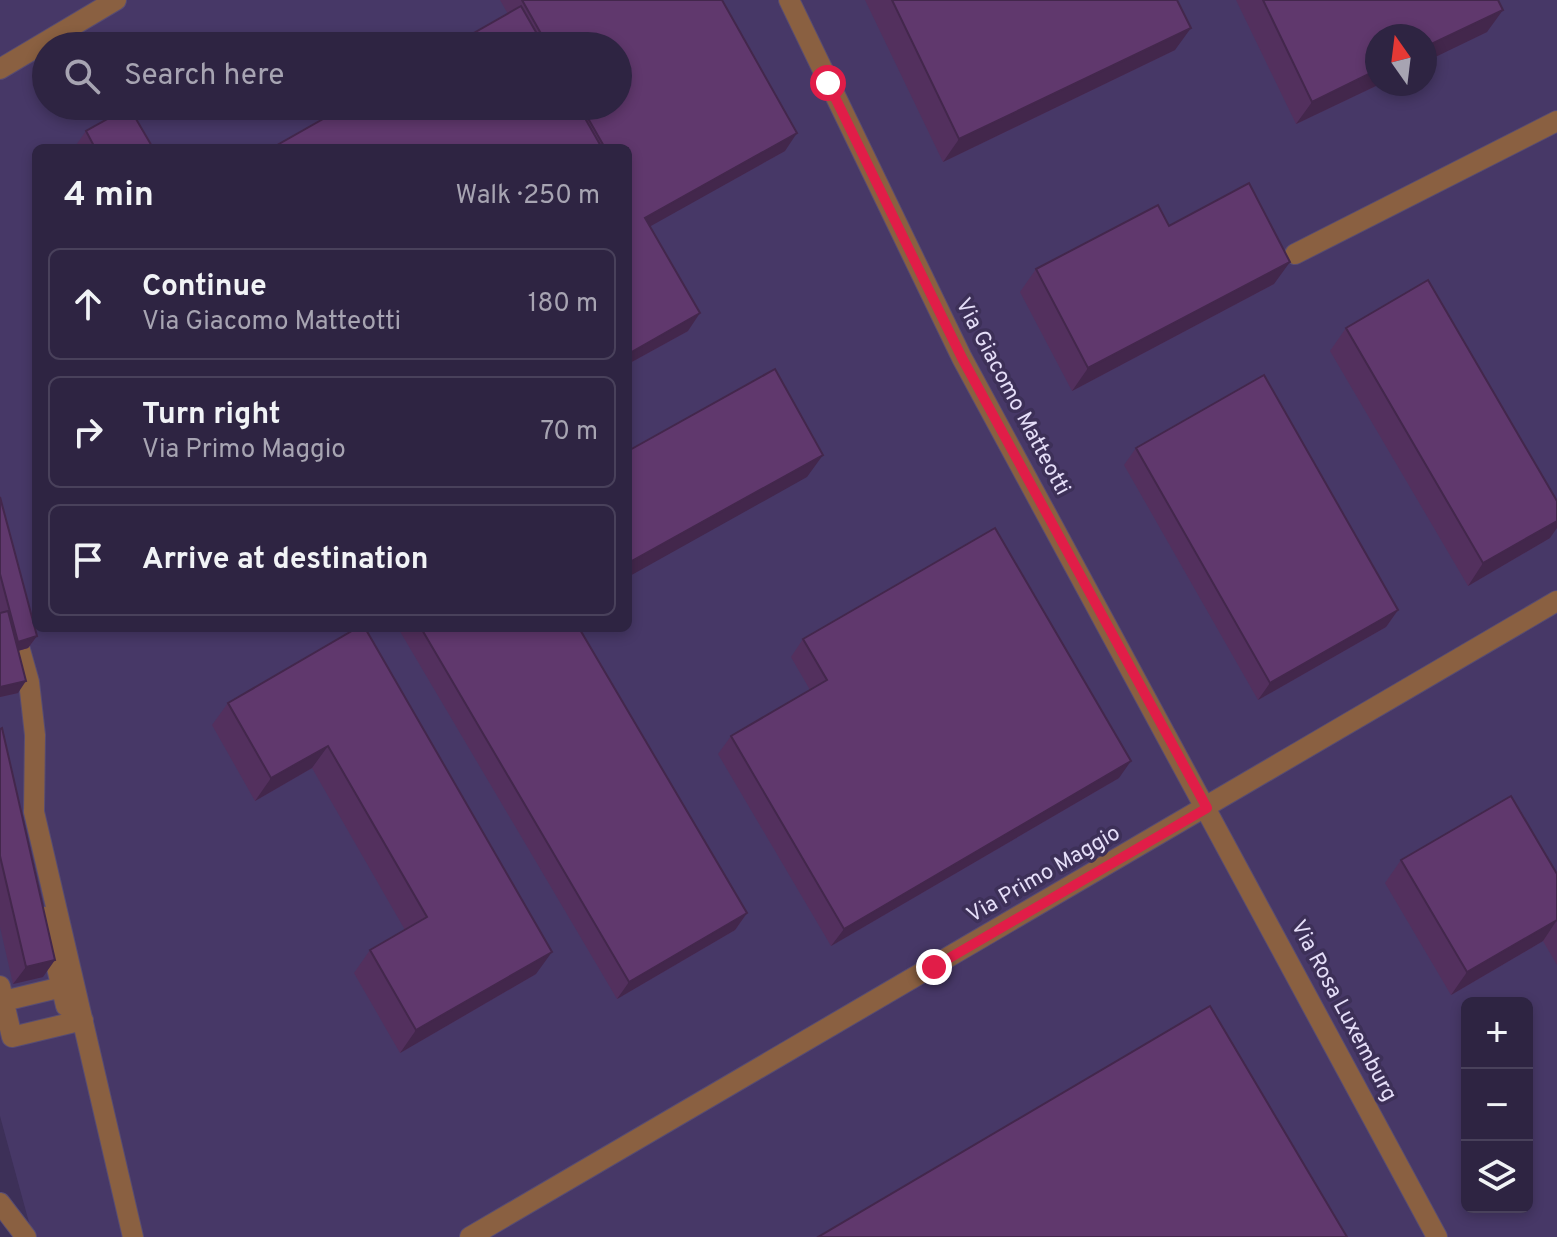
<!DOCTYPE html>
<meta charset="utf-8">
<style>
:root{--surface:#2e2442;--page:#362c49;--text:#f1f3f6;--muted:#a7a4b2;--line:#49415b}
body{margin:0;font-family:Overpass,sans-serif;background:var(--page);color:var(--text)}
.controls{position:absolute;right:24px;bottom:24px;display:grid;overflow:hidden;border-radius:12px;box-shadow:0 4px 12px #0003}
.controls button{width:72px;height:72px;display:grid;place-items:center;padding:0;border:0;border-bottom:2px solid var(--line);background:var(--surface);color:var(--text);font:40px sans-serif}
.compass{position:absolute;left:1365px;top:24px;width:72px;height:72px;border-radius:50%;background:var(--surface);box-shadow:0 4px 12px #0003;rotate:346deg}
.stop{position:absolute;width:24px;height:24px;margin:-18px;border:6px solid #e11d48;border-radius:50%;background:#fff}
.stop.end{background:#e11d48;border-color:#fff;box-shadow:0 2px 8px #0008}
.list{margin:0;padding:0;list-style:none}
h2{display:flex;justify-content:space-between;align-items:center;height:104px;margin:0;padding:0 32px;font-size:34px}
h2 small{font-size:26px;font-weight:400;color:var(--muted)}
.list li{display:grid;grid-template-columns:52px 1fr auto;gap:24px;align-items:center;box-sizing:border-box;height:112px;margin:0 16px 16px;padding:0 16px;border:2px solid var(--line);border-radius:12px}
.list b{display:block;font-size:30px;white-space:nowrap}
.list p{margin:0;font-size:26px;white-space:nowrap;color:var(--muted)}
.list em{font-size:26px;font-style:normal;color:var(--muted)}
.icon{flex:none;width:44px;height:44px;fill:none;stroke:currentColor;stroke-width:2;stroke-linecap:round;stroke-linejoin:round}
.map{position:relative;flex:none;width:1557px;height:1237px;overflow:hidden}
.search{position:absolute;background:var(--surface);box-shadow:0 4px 12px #0003;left:32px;top:32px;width:600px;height:88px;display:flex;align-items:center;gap:20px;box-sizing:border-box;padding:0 28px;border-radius:44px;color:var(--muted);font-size:30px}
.panel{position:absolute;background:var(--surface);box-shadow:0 4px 12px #0003;left:32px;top:144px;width:600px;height:488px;border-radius:12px}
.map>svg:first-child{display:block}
.built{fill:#473867;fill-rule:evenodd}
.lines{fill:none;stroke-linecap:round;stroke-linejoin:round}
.minor-casing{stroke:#584c72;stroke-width:22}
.minor{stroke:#8a6041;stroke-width:20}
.wall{fill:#53305e}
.shaded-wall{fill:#43274c}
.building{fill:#60386d;stroke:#43274c;stroke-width:2}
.route{stroke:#e11d48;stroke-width:10}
.labels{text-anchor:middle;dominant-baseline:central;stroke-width:7;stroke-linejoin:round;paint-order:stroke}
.street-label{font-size:22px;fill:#e5def8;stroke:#3d3058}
</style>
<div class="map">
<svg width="1557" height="1237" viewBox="0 0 1557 1237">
<rect width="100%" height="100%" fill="#3d3058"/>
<path class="built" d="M0,0H1557V1237H33L0,1116ZM1377,36H1425V84H1377ZM46,46H618V106H46ZM36,148H628V628H36ZM1467,1003H1527V1207H1467Z"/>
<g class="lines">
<defs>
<path id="minor" d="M789,0L962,358L1437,1237
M0,69L116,0
M1295,254L1557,121
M20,650L29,682L35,735L34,812L133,1237
M45,917L66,1006
M0,986L12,1037L83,1020
M4,1001L62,987
M0,1203L26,1237
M470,1237L1557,601"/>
</defs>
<use href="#minor" class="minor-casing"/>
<use href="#minor" class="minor"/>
</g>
<path class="wall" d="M500,0H722L785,151L650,226L688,331L628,364V148H272L346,106H618V46H451L508,14Z
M865,0H1177L1175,50L943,162Z
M1236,0H1498L1487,32L1377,84H1380L1296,124Z
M86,131L153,148H74Z
M1036,269L1274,284L1072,391L1020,292Z
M1346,328L1550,538L1468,586L1330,351Z
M1136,448L1398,610L1386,627L1258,700L1124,465Z
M0,497L37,636L28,648L18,651V693L0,697Z
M357,628L536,974L400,1053L354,973L370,950L405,930L312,768L255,801L212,725L228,703Z
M398,628H579L747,913L735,930L617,999Z
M803,639L1119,778L831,946L718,754L731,736L810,690L791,657Z
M0,729L43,977L13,984L0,927Z
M1401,860L1557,874V965L1543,941L1451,995L1385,883Z"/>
<path class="shaded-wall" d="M1503,10L1487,32L1425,62V47Z
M1191,28L1175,50L943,162L959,139Z
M1377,70V84H1380L1296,124L1312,102Z
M797,133L785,151L633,236L645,218Z
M1290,262L1274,284L1072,391L1088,368Z
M700,313L688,331L628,364V354Z
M823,455L807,477L628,577V563Z
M1557,521V528L1550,538L1468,586L1483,563Z
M1398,610L1386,627L1258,700L1270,683Z
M37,636L28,648L10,653L18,642Z
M26,681L18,693L0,697V687Z
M328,746L312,768L255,801L271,778Z
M1131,761L1119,778L831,946L844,929Z
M747,913L735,930L617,999L629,982Z
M1557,920L1543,941L1451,995L1467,972Z
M552,952L536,974L400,1053L416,1030Z
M55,960L43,977L13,984L26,967Z"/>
<path class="building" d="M522,0H722L797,133L645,218L700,313L628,354V148H605L581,106H618V46H548Z
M892,0H1177L1191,28L959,139Z
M1263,0H1498L1503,10L1425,47V36H1377V70L1312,102Z
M521,6L544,46H451Z
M346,106H578L602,148H272Z
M129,107L153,148H95L86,131Z
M1249,183L1290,262L1088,368L1036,269L1158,205L1169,226Z
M1428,280L1557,501V521L1483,563L1346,328Z
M775,369L823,455L628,563V451Z
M1264,375L1398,610L1270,683L1136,448Z
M0,497L37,636L18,642L0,574Z
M995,528L1131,761L844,929L731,736L827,680L803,639Z
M8,611L26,681L0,687V613Z
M357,628H365L552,952L416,1030L370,950L427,917L328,746L271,778L228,703Z
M421,628H579L747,913L629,982Z
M2,728L55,960L26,967L0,856V729Z
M1511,796L1557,874V920L1467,972L1401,860Z
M1210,1006L1347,1237H818Z"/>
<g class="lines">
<path class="route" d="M828,83L962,358L1207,808L934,967"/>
</g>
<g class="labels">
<g class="street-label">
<text transform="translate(1012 397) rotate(62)">Via Giacomo Matteotti</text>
<text transform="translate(1044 875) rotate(-30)">Via Primo Maggio</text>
<text transform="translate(1343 1011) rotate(62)">Via Rosa Luxemburg</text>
</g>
</g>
</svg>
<div class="controls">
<button>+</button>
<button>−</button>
<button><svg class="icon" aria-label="layers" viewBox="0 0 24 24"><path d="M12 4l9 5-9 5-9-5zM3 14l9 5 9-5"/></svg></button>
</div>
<svg class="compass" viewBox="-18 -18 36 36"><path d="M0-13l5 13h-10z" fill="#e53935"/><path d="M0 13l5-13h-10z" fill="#a7a4b2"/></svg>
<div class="stop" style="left:828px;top:83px"></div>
<div class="stop end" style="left:934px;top:967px"></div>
<div class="search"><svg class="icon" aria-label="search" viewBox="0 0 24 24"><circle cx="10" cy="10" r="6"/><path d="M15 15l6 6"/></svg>Search here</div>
<section class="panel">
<h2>4 min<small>Walk · 250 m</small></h2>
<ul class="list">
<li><svg class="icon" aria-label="ahead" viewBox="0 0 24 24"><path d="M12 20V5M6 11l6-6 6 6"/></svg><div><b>Continue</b><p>Via Giacomo Matteotti</p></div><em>180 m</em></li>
<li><svg class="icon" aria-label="right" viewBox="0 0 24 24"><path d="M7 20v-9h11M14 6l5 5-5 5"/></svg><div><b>Turn right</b><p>Via Primo Maggio</p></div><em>70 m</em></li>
<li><svg class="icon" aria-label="arrive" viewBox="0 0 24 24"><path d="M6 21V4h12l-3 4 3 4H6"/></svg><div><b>Arrive at destination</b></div></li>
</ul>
</section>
</div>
